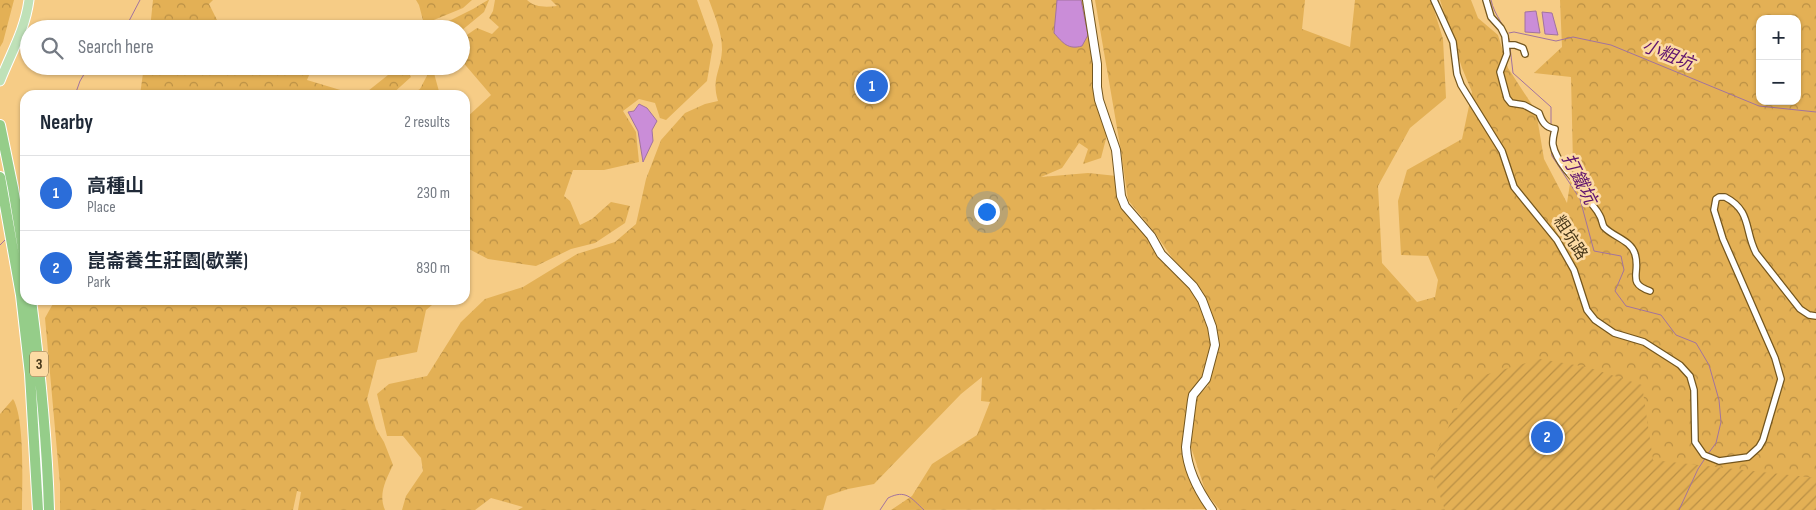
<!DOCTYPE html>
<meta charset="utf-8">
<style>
:root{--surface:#fff;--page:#f6f6f7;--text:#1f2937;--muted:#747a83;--line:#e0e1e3;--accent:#2b6dd9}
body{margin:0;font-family:"Sofia Sans Condensed","Noto Sans TC",sans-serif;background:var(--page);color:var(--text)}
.controls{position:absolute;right:15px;top:15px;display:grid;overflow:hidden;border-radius:10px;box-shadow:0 1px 4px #0004}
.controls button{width:45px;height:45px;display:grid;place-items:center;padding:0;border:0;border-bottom:1px solid var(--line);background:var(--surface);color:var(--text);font:25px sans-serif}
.you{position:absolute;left:986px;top:211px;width:18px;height:18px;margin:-12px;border:4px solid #fff;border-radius:50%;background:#1a73e8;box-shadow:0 0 0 8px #1a73e833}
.badge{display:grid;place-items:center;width:32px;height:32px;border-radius:50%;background:var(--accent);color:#fff;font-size:16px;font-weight:700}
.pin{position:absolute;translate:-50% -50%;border:2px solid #fff;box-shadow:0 1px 5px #0006}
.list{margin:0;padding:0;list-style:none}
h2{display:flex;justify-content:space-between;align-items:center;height:65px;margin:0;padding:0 20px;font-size:21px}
h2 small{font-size:16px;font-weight:400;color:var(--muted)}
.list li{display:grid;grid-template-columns:32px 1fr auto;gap:15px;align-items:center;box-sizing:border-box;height:75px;padding:0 20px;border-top:1px solid var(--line)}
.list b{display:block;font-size:19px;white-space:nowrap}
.list p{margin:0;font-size:16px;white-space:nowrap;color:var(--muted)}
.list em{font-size:16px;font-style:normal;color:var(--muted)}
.icon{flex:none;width:28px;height:28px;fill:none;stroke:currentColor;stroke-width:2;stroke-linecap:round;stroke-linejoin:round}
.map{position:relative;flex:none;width:1816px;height:510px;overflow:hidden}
.search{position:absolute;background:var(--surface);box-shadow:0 1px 4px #0004;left:20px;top:20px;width:450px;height:55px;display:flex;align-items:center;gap:12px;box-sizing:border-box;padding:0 18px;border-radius:28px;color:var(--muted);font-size:19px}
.panel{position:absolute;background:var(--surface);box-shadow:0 1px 4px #0004;left:20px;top:90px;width:450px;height:215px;border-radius:15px}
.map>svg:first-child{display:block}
.forest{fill:url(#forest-crowns);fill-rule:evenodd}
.garden{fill:url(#garden-furrows)}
.water{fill:#ca8dd8;stroke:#a2739e}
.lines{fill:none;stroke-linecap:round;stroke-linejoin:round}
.stream{stroke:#a2739e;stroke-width:1}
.minor-casing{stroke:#73561f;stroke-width:8}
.tertiary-casing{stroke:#73561f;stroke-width:10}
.primary-casing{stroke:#fff;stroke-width:11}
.motorway-casing{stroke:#fff;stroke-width:12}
.minor{stroke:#fff;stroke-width:5.5}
.tertiary{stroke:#fff;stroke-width:8}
.primary{stroke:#bfe1b8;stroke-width:9}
.motorway{stroke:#95cd89;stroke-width:10}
.labels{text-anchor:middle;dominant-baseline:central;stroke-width:5;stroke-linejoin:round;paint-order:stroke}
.shield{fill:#fddba4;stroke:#7c6741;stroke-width:1}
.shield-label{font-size:15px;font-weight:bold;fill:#453517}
.street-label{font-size:16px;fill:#453517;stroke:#fddba4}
.water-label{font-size:18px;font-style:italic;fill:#5f136f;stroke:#fddba4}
</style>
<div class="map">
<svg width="1816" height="510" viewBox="0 0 1816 510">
<defs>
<pattern id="forest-crowns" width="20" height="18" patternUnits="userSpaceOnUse" patternTransform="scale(1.25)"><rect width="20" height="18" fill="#e3b055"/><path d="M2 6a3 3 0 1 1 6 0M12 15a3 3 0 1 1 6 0" fill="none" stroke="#ba9045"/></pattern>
<pattern id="garden-furrows" width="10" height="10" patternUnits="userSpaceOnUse" patternTransform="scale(1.25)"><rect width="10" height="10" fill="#e3b055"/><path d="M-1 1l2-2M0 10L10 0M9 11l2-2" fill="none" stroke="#ba9045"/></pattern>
</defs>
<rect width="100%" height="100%" fill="#f6cc86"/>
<path class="forest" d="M0,0H14L3,42L0,47Z
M153,0H213L209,4L218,22L232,29H150Z
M416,0H472L463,8L424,24L419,5Z
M488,0H489L484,12L461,31V29H433L473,9Z
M495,0H527C535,8 547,7 557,6L551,0H697L713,45L707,81L666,120L660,118L655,103L639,99L623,111L636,132L639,162L604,170H573L564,196L570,201L580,225L592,219L611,202L630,206L625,223L595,243L571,249L536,266L488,259L469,249L465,234V119L491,95L461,60V39L477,28L492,34L499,27L489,18L493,11Z
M709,0H1084L1093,50L1094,86L1108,131L1101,158L1083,164L1088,149L1079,143L1062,168L1041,177L1088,173L1117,176L1122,206L1198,299L1212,336V350L1205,376L1190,394L1185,450L1208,509L891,510L912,496L932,464L977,435L990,402L981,401L982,377L961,394L874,484L848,489L827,496L823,510H518L523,507L491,498L475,510H402L406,496L423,471L421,458L403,436H387L377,394L389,384L427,376L461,322L485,299L523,287L577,254L615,242L636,224L646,179L661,140L685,113L705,104L718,101C711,78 721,71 722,50C722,32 715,17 709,0Z
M1095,0H1305L1302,29L1350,47L1355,0H1431L1443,39L1446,98L1410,128L1378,186L1382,263L1417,302L1435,297L1438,280L1428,256L1401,255L1398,201L1407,170L1462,139L1472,92L1462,68L1440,0H1471L1478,18L1498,35L1508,68L1536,111L1544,159L1567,203L1573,164L1571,77L1534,73L1562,47L1560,0H1816V510H1220L1206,493L1191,447L1196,397L1208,386L1219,340L1203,292L1173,259L1155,233L1128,200L1121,151ZM1760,19H1797V101H1760Z
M144,66H259L272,73L276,66H313L307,80L357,95H140Z
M369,66H405L411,77L391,95H363L388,75Z
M432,66L440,95H410L420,89Z
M55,300H438L426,310L417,352L377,360L367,399L376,429L384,442L393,465C386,480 378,494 385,510H298L301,492L297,491L293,510H60V484L45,318Z
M13,399C25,418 22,485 22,510H0V414Z"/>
<path class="garden" d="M1540,359L1587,367L1642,385L1653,460L1816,478V510H1445L1430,467L1454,415L1474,378Z"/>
<path class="water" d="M1057,0H1081L1088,35L1082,46C1068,50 1063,43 1054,33Z
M1536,11L1540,33L1525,32V12Z
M1542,12L1552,13L1558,35L1545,34Z
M639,104L647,108L657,121L652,130L653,141L643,162L638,131L628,112L634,111Z"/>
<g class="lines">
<path class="stream" d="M1491,0C1494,16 1507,27 1510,43
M121,29L129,21L140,0
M1509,33L1514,32L1556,41L1573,37L1611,45L1759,106L1816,112
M1510,47L1513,73L1551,107V127
M75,95L80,81L89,66
M1550,141L1551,130
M1551,148L1552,156L1580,199L1594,251L1621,256L1624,270L1615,291L1626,306L1661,315L1676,335L1696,343L1709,365L1719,400L1721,422L1716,443L1708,454
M0,245L6,239
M880,510L888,498C906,489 911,498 924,510
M1679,510L1698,469L1706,457"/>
<defs>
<path id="minor" d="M1434,0L1453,42L1457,74L1461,85L1502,151L1514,187L1557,240L1574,270L1587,310L1595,320L1614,333L1644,342L1680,365L1690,376L1694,390L1695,442L1704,455L1719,461L1748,457L1759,447L1763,440L1781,379L1775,358L1723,239L1714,210L1716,199L1719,197H1725C1752,211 1744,230 1756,253L1800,309L1809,315L1816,316
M1486,0L1491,17L1501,28L1505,36L1507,54L1500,72L1507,98L1511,103L1524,105L1539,113C1542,122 1545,127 1555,129C1554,134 1552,140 1553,145C1556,161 1574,180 1586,190C1587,203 1595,205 1600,216C1602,219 1602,224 1604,227C1613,237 1631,240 1635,254C1641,273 1626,283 1650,291
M1507,45H1515L1523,48L1525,54"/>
<path id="tertiary" d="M1087,0L1097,64V87L1099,100L1116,150L1121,196L1125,206L1151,236L1161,254L1193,286L1202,300L1212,327L1215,345L1206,379L1193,395L1192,400L1186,447C1187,469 1199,492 1212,510"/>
<path id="primary" d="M0,81C11,53 25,30 29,0"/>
<path id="motorway" d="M0,125L13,188L25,261
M0,177L21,295L30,374L38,510
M31,300C40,370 47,440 49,510"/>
</defs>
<use href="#minor" class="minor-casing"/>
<use href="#tertiary" class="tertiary-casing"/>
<use href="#primary" class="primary-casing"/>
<use href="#motorway" class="motorway-casing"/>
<use href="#minor" class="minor"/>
<use href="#tertiary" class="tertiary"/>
<use href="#primary" class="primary"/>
<use href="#motorway" class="motorway"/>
</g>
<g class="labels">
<rect class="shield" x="30" y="351.5" width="18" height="25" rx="4"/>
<g class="shield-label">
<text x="39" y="364">3</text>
</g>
<g class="street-label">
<text transform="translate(1570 238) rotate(57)">粗坑路</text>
</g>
<g class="water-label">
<text transform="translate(1668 55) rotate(22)">小粗坑</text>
<text transform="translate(1579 179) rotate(63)">打鐵坑</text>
</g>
</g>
</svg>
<div class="controls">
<button>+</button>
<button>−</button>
</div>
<div class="you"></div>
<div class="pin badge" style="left:872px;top:86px">1</div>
<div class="pin badge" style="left:1547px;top:437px">2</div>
<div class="search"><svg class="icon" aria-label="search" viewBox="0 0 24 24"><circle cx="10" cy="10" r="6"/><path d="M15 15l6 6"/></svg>Search here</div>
<section class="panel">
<h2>Nearby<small>2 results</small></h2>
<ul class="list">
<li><span class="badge">1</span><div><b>高種山</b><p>Place</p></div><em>230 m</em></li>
<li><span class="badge">2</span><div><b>崑崙養生莊園(歇業)</b><p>Park</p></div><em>830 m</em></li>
</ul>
</section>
</div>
